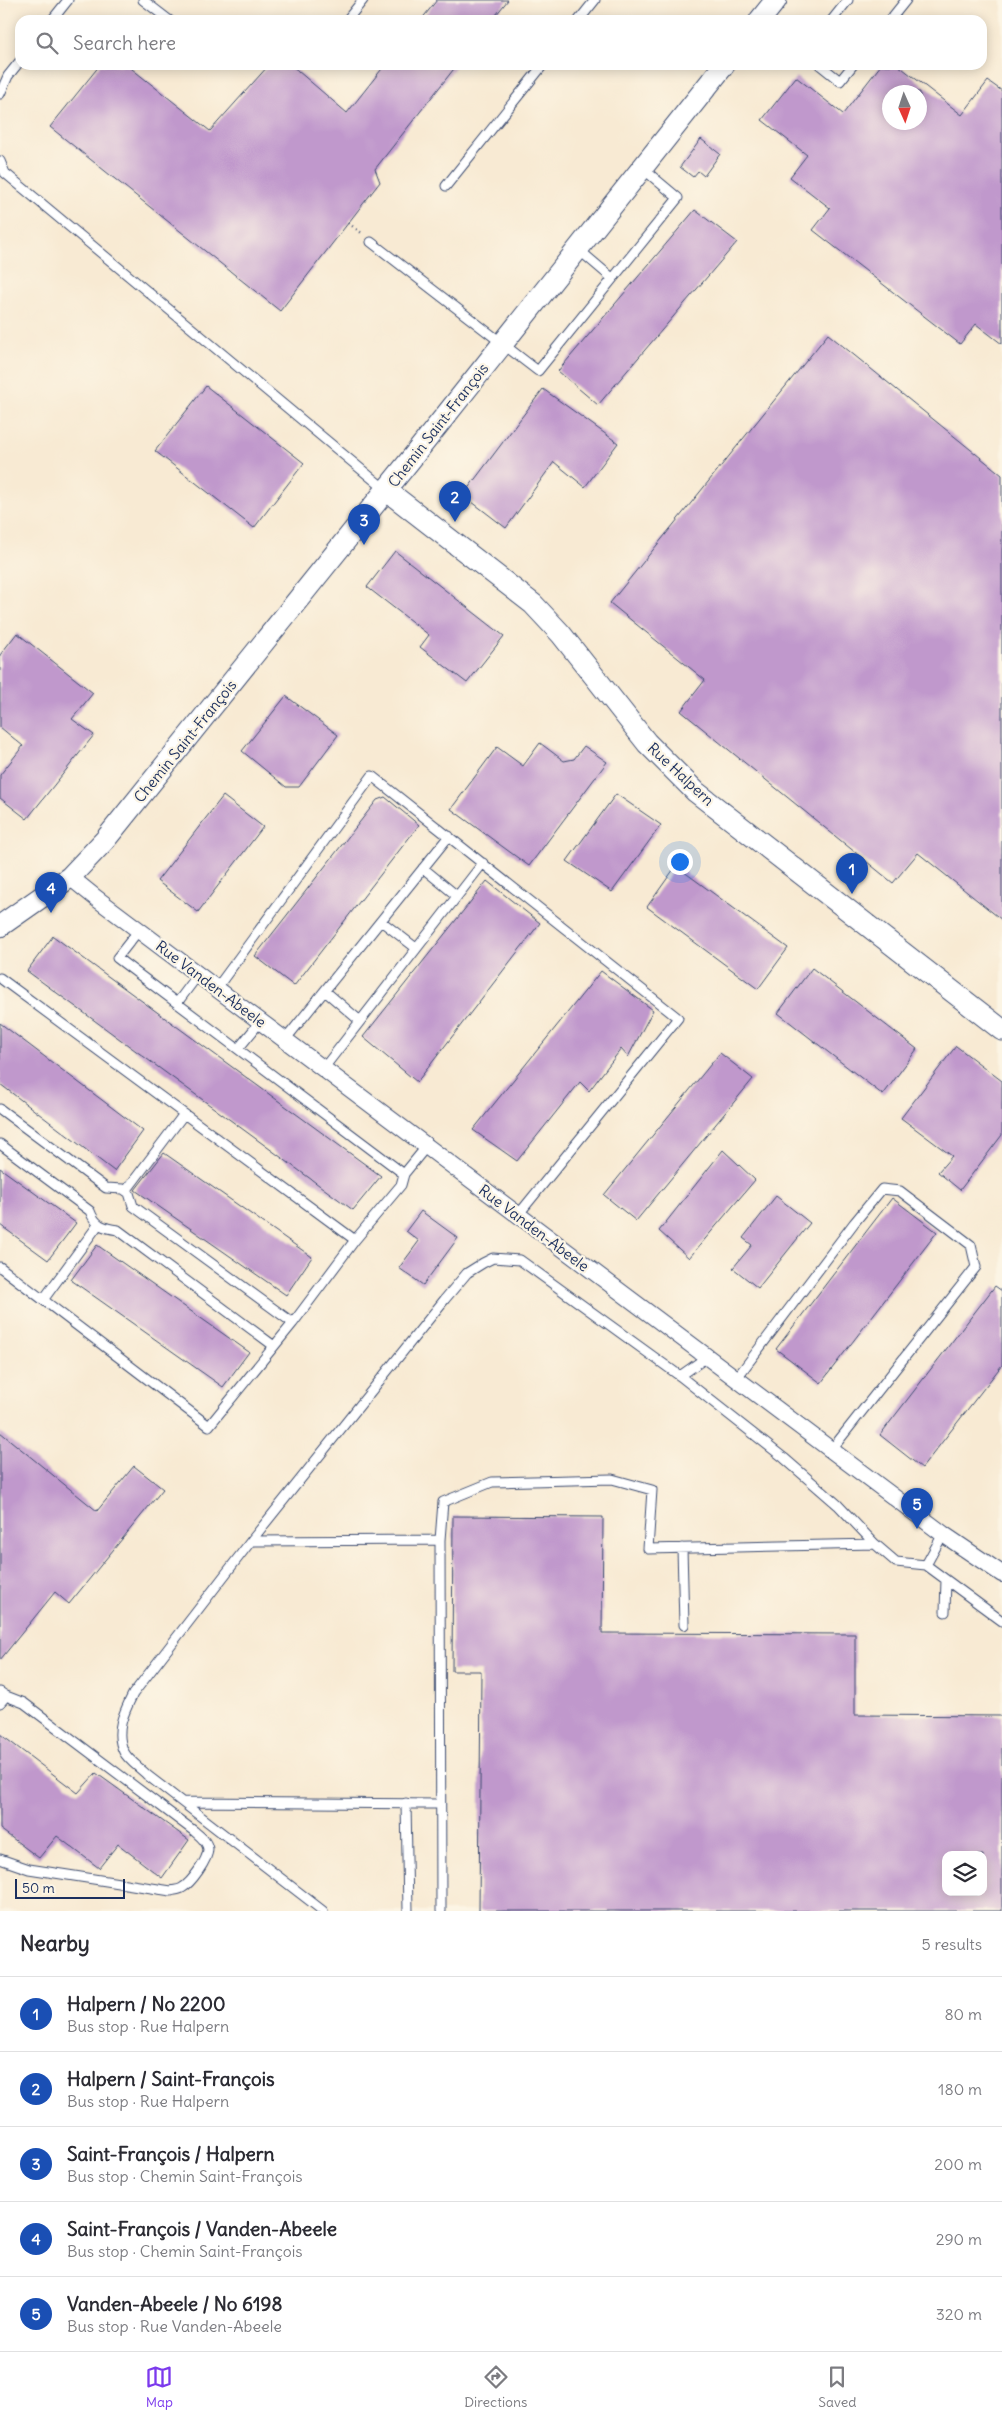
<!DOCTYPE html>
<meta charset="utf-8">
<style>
:root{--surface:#fff;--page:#f7f7f7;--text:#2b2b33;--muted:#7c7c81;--line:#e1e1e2;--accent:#7c3aed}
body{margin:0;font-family:Delius,sans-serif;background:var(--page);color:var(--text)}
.controls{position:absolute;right:15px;bottom:15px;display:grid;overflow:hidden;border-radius:10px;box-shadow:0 2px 12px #0003}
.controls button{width:45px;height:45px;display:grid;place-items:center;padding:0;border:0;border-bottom:1px solid var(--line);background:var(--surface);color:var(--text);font:25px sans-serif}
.compass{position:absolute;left:882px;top:85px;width:45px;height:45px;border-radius:50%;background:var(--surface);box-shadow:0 2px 12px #0003;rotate:177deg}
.scale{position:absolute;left:15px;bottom:12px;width:110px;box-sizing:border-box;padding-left:5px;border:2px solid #1b2f5e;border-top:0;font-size:14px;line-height:18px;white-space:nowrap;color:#1b2f5e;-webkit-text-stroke:4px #fcf5e5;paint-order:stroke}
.you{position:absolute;left:679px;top:861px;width:18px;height:18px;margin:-12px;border:4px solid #fff;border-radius:50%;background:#1a73e8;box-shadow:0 0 0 8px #1a73e833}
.badge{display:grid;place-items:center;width:32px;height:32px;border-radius:50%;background:var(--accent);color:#fff;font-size:16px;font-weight:700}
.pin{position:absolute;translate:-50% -41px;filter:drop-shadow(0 1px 2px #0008)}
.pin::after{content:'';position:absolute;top:26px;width:18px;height:15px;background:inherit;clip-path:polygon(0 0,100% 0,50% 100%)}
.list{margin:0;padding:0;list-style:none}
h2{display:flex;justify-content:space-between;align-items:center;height:65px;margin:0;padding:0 20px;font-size:21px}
h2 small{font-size:16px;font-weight:400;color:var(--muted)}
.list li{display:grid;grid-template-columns:32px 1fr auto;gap:15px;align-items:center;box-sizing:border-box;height:75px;padding:0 20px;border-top:1px solid var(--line)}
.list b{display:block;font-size:19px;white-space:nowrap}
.list p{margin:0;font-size:16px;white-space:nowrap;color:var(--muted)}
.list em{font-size:16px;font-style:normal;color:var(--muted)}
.icon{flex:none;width:28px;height:28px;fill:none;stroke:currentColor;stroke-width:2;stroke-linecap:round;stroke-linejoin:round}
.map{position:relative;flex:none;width:1002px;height:1911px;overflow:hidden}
.search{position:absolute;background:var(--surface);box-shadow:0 2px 12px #0003;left:15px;right:15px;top:15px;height:55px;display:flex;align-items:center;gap:12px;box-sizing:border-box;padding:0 18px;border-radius:15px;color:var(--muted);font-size:19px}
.sheet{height:440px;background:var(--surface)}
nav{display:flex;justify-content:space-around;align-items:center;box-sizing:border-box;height:70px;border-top:1px solid var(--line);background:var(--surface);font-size:14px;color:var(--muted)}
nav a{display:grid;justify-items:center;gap:2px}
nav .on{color:var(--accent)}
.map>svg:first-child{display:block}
.building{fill:#c098cc;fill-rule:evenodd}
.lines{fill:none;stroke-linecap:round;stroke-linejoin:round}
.service-casing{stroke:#3c4b70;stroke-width:11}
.minor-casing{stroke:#3c4b70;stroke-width:18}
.tertiary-casing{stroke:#3c4b70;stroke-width:23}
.path{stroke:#3c4b70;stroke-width:2.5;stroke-dasharray:1 4;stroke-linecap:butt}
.service{stroke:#fff;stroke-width:9}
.minor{stroke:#fff;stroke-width:16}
.tertiary{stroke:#fff;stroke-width:21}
.labels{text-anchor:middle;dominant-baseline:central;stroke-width:4.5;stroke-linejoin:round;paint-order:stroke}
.street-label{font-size:15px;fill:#1b2f5e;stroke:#fcf5e5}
</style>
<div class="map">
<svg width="1002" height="1911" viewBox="0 0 1002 1911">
<rect width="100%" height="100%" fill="#fcf5e5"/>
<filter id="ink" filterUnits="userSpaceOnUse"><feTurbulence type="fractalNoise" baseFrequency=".02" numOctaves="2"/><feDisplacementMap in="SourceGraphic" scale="10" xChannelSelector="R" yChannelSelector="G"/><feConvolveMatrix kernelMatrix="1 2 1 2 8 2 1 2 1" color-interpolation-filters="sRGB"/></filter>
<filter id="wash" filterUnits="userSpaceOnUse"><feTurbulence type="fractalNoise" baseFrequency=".0096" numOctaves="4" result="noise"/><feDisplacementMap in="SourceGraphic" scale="20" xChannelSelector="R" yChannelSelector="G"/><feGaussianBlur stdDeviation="1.12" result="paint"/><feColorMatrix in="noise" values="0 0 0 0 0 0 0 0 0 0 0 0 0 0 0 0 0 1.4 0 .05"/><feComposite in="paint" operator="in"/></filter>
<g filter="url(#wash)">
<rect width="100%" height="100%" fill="#f8ead3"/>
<g id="blocks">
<path class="building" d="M437,0H508L492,20H421Z
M100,65H127L210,131L269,65H291L347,113L385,65H457L375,169L380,182L280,311L50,127Z
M881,65H898L962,115L988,81L1002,91V344L976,324L960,344L813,230L830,208L790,177L807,155L762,120L796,77L843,114ZM890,92H920V122H890Z
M701,139L720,154L704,176L698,171L693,177L680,167Z
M695,210L737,242L598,405L558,371Z
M828,334L1002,475V920L918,853L893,883L681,711L705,680L610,603Z
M206,386L304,463L254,528L155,451Z
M543,389L618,443L585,487L554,462L506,528L463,495Z
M395,551L504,636L467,683L420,647L429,635L367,587Z
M17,633L93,693L72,719L94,735L27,819L0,798V775L23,746L0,727V655Z
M286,696L338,735L299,787H286L242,751Z
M540,743L564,761L574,759L584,746L607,762L529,866L451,809L497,747L523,766Z
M616,794L661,825L612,892L567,861Z
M223,796L263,827L198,912L157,881Z
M385,797L419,825L294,986L255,956L377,800Z
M676,866L788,948L758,989L647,907Z
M487,881L540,923L417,1082L363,1037Z
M53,936L381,1176L353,1210L27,971Z
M812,968L917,1049L883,1095L778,1013Z
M601,971L653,1010L628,1057L621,1049L589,1091L580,1082L517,1161L473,1130Z
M0,1023L143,1131L114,1171L0,1084Z
M956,1046L1002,1081V1135L960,1190L938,1172L952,1156L901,1118Z
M720,1053L753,1079L636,1221L604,1195Z
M723,1150L755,1180L689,1258L659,1231Z
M164,1153L312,1257L286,1295L135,1190Z
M0,1168L76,1223L48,1260L0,1225Z
M776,1196L810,1223L758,1288L733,1268L752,1245L743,1238Z
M892,1198L937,1232L821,1383L776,1349Z
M421,1211L458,1238L423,1285L399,1268L419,1241L406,1231Z
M97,1245L249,1352L223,1387L71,1280Z
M995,1286L1002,1291V1365L922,1468L880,1435Z
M0,1432L97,1511L134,1466L163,1489L69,1604L55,1592L0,1660Z
M453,1516L603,1517L602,1633L855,1634V1715L1002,1716V1911H479L481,1671H452ZM946,1855H983V1892H946Z
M0,1734L78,1793L96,1773L189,1840L162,1878L118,1844L99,1868L57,1836L39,1858L0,1829Z"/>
</g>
</g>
<g filter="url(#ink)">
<use href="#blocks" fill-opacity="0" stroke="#3c4b70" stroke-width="1"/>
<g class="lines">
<defs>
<path id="service" d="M143,0L169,20
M52,20L68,0
M347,20L363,0
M579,20L595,0
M832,20L848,0
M890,20L906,0
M820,65L840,81L853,65
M0,94L8,76L20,61
M0,161L5,173L386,490
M446,186L543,65
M371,242L538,371L678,198L641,167
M578,249L612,278
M423,868L457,896
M381,921L416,948
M139,930L117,958L404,1174L426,1147
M0,978L355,1240
M216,989L372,776L678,1018L518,1215
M325,991L360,1021
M177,1003L198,975
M285,1040L449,836
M238,1049L260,1022
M323,1069L483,863
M0,1109L106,1188L123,1189L129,1193L133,1206L293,1323L209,1426L0,1267
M0,1144L90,1211C95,1225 103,1228 118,1230L274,1346
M126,1191L184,1114
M43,1300L98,1225
M293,1323L355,1240L401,1185L404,1174
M680,1376L707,1357
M736,1379L854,1223L882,1189L900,1191L971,1245L976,1267L832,1449
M251,1541L440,1540
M682,1548L684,1625
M926,1565L943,1534
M945,1612L946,1580
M0,1692L6,1696L0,1703
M183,1802L440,1804
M406,1803L408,1911
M0,1859L29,1869L171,1891C174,1890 179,1890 182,1888C191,1883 208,1860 208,1849C207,1841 200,1836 194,1831L24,1703L6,1696
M323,1911L147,1775C140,1768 128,1760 124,1752C114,1732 124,1712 133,1694L251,1541L445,1299L467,1273L483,1263L493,1258L520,1260L680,1376L784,1458L838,1505L875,1544L896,1562L926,1565L1002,1621
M441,1911L440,1540L443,1502L492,1482L612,1479L652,1490L648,1549L875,1544"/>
<path id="minor" d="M70,877L96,898L943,1534L1002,1574"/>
<path id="tertiary" d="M760,20L776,0
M386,490L533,604L561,634L647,743L696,792L1002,1030
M0,926L70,877L105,840L411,459L724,65"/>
</defs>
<use href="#service" class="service-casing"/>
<use href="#minor" class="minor-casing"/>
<use href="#tertiary" class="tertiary-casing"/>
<path class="path" d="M348,223L363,234"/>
<use href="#service" class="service"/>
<use href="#minor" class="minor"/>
<use href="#tertiary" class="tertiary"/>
</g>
</g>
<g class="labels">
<g class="street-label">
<text transform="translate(438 425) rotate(-52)">Chemin Saint-François</text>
<text transform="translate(185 741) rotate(-51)">Chemin Saint-François</text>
<text transform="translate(681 774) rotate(43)">Rue Halpern</text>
<text transform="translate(211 984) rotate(37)">Rue Vanden-Abeele</text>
<text transform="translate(534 1228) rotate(37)">Rue Vanden-Abeele</text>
</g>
</g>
</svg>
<div class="controls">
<button><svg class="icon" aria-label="layers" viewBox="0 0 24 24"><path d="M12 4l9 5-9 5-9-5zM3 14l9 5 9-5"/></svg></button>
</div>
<svg class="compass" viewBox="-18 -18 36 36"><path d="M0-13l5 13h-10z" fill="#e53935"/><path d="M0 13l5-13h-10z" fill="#7c7c81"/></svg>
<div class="scale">50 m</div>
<div class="you"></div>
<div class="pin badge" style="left:852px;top:894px;background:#1a4fb4">1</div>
<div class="pin badge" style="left:455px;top:522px;background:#1a4fb4">2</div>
<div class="pin badge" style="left:364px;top:545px;background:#1a4fb4">3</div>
<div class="pin badge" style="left:51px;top:913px;background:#1a4fb4">4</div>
<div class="pin badge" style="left:917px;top:1529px;background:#1a4fb4">5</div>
<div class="search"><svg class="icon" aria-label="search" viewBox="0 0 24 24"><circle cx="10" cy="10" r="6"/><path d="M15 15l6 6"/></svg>Search here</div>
</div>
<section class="sheet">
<h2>Nearby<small>5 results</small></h2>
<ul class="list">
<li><span class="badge" style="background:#1a4fb4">1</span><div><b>Halpern / No 2200</b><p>Bus stop · Rue Halpern</p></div><em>80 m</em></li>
<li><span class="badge" style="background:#1a4fb4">2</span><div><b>Halpern / Saint-François</b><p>Bus stop · Rue Halpern</p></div><em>180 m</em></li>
<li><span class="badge" style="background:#1a4fb4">3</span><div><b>Saint-François / Halpern</b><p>Bus stop · Chemin Saint-François</p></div><em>200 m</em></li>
<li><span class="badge" style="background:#1a4fb4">4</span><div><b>Saint-François / Vanden-Abeele</b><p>Bus stop · Chemin Saint-François</p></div><em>290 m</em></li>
<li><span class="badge" style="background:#1a4fb4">5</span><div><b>Vanden-Abeele / No 6198</b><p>Bus stop · Rue Vanden-Abeele</p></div><em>320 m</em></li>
</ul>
</section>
<nav>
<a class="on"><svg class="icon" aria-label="map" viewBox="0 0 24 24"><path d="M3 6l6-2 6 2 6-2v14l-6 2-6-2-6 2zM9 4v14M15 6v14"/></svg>Map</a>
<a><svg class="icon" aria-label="directions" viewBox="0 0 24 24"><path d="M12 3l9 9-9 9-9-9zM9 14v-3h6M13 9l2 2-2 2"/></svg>Directions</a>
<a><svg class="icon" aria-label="saved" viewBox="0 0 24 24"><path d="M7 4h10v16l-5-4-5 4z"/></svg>Saved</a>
</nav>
